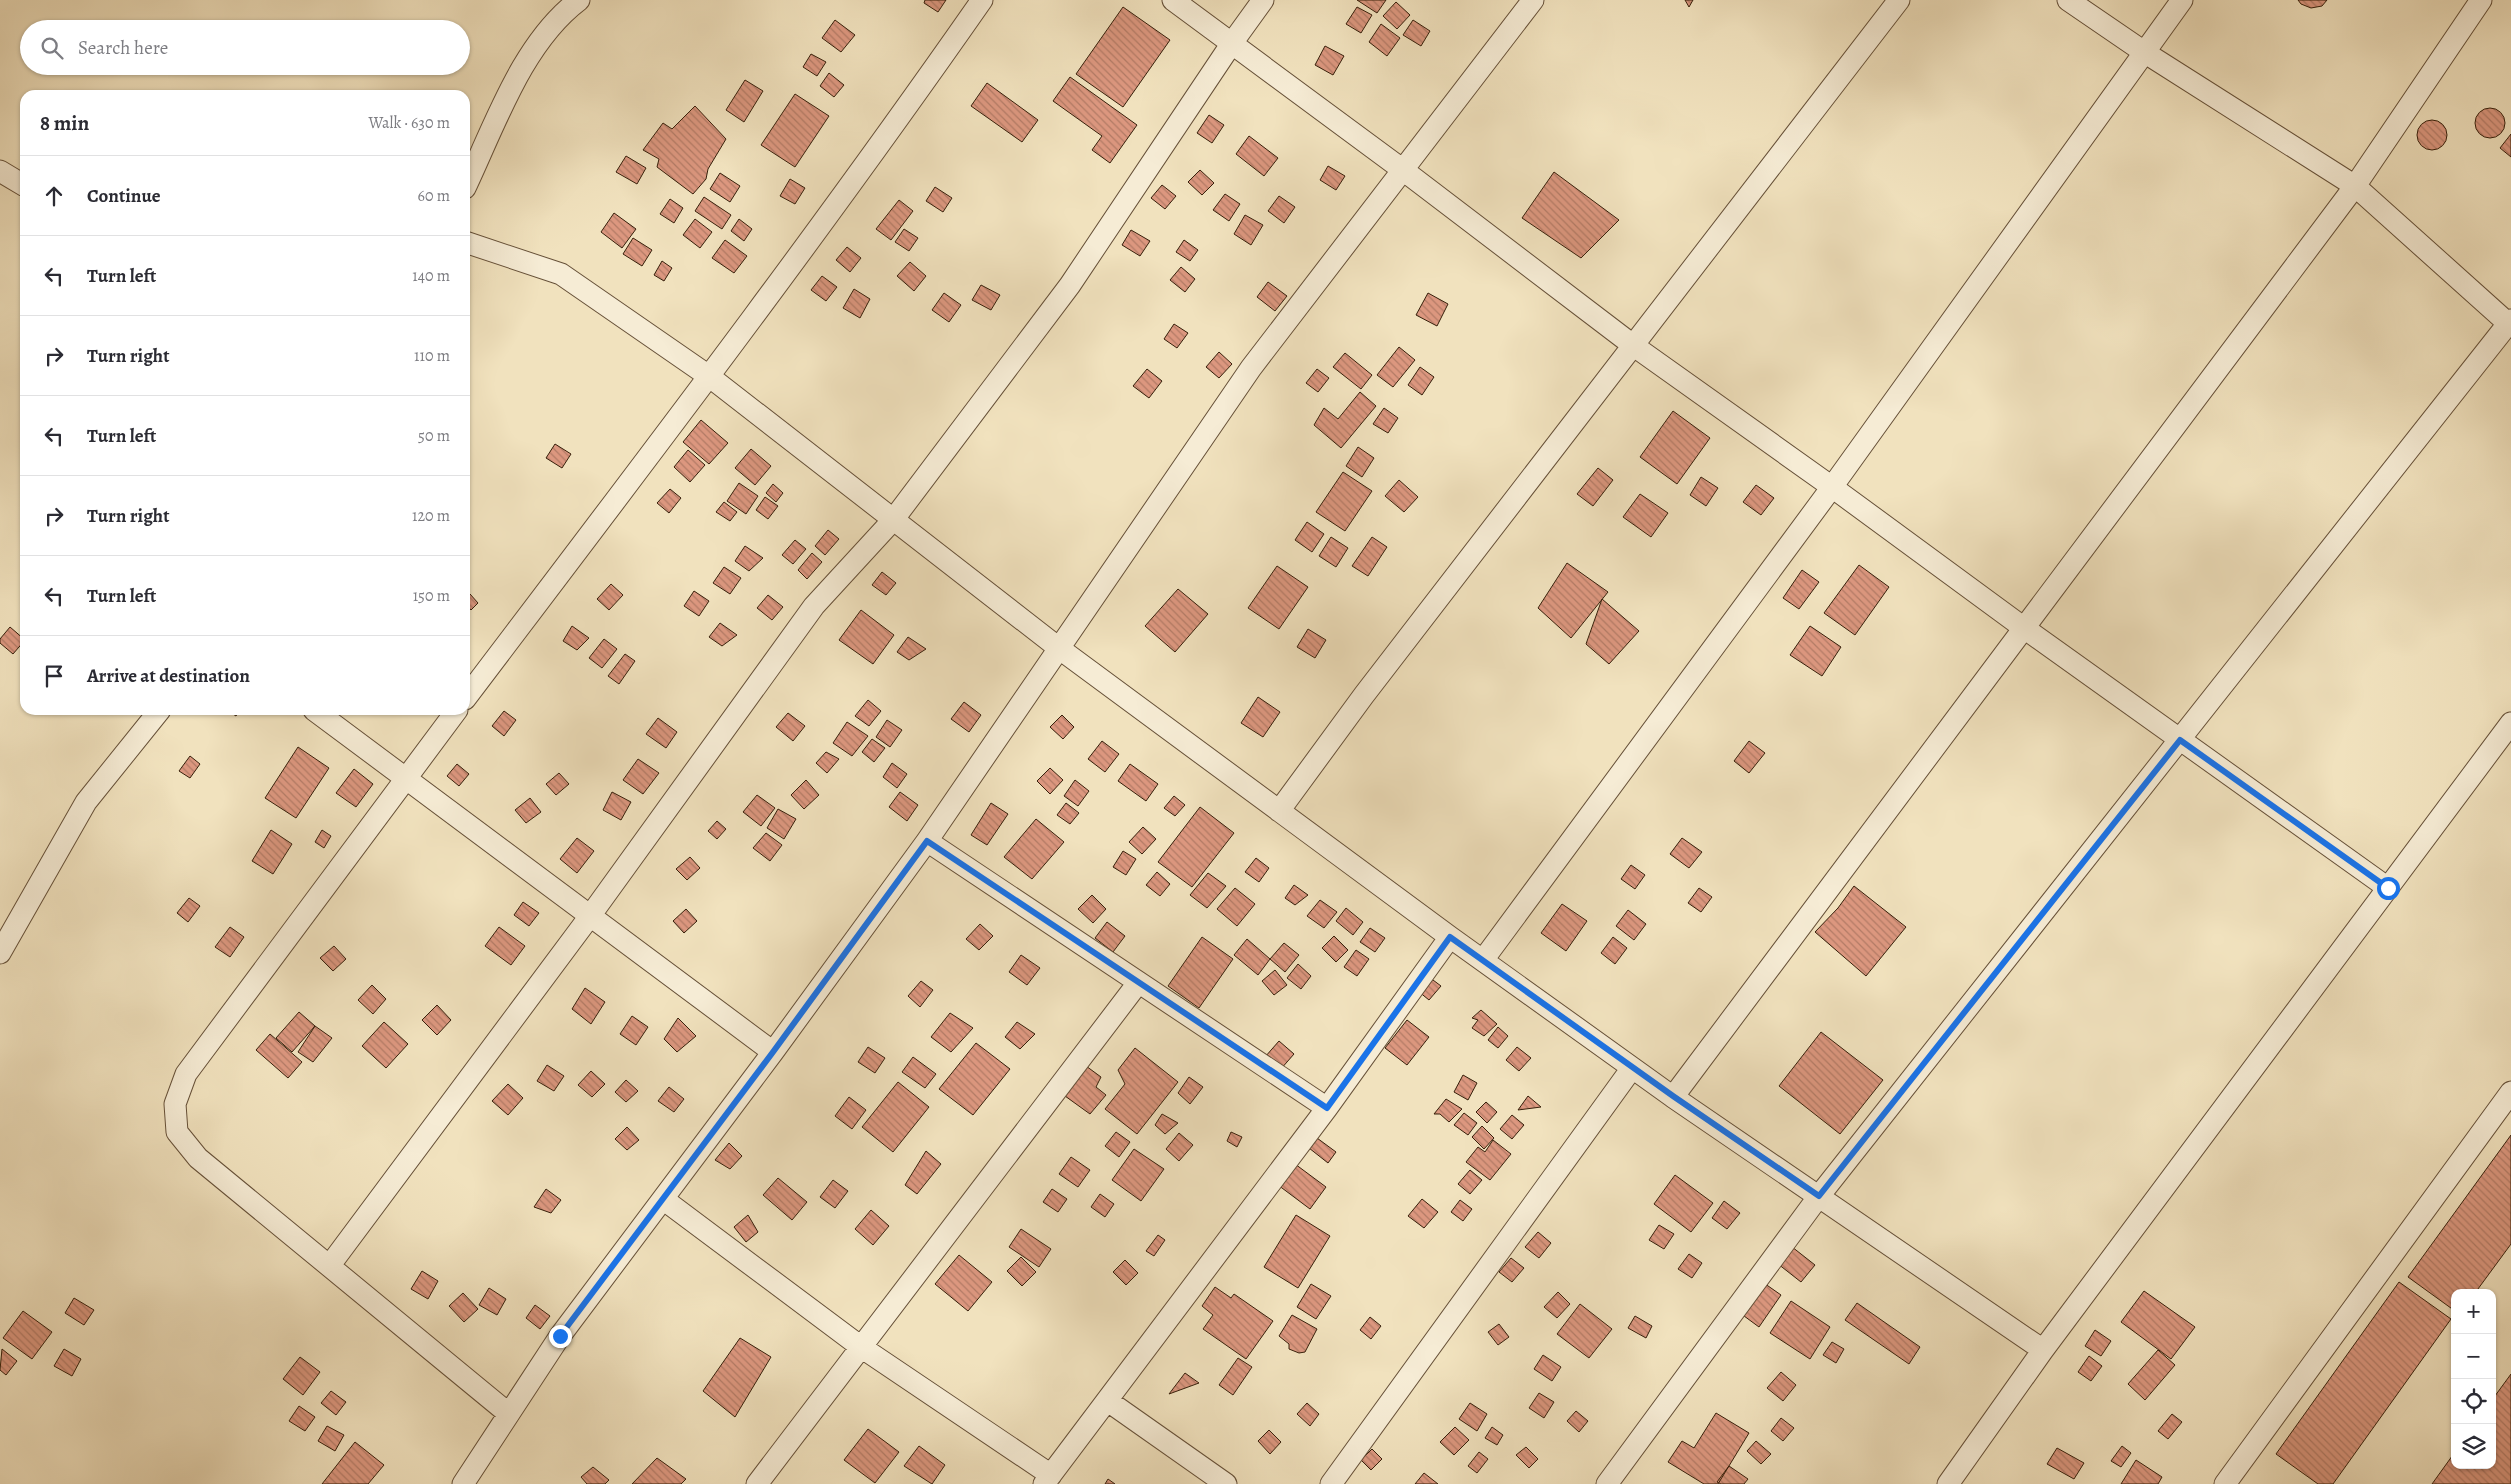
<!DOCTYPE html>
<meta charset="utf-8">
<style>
:root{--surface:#fff;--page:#f7f7f7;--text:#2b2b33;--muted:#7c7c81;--line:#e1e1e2}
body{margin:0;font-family:Alegreya,serif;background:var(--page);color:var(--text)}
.controls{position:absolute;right:15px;bottom:15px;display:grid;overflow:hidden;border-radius:10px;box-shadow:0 1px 4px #0004}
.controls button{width:45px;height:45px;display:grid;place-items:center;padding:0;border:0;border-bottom:1px solid var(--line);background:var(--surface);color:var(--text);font:25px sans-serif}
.stop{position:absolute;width:15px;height:15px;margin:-11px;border:4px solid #1a73e8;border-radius:50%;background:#fff}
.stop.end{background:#1a73e8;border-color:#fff;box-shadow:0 1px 5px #0008}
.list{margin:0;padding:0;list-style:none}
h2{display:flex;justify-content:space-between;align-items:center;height:65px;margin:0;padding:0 20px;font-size:21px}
h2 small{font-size:16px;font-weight:400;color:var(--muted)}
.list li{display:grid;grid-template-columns:32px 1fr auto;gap:15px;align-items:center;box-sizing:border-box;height:80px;padding:0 20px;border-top:1px solid var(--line)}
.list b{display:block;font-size:19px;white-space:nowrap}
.list em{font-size:16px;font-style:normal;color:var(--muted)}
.icon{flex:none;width:28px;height:28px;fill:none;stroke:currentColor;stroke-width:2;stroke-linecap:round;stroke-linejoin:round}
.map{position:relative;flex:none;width:2511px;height:1484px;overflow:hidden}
.search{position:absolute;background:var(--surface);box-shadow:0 1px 4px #0004;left:20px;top:20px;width:450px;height:55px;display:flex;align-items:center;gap:12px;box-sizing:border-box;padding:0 18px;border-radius:28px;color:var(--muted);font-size:19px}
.panel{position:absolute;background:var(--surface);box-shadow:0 1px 4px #0004;left:20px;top:90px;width:450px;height:625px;border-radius:15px}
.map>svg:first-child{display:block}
.building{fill:url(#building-back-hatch);stroke:#37200b}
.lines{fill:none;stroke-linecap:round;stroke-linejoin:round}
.street-casing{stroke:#665038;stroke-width:23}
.street{stroke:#f6ecd5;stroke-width:21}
.route{stroke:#1a73e8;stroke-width:6}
</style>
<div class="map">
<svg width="2511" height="1484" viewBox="0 0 2511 1484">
<defs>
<pattern id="building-back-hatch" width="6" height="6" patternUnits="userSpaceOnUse" patternTransform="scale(1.25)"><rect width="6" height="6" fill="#dc977f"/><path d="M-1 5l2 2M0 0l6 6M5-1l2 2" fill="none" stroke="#b37b66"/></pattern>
</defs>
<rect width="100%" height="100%" fill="#f1e2be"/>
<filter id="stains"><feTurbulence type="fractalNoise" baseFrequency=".004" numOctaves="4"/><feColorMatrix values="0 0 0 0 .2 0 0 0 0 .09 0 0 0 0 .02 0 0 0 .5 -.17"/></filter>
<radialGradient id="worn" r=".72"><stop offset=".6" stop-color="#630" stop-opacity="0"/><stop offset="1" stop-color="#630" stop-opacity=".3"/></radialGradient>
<path class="building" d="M925,0H946L938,12L924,3Z
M1357,0H1386L1377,13Z
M1685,0H1693L1689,7Z
M2298,0H2327L2322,6L2311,8L2301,4Z
M1396,2L1410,15L1397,29L1383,16Z
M1123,7L1170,40L1123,107L1076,74Z
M1357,7L1372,15L1361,33L1346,24Z
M835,20L855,35L841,52L822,38Z
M1413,20L1430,31L1421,46L1403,35Z
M1381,24L1400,38L1387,56L1369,42Z
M1325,46L1344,56L1333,75L1315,65Z
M811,54L826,62L817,76L803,67Z
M829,73L844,85L834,97L820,86Z
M1070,77L1137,125L1110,163L1092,150L1102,136L1053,101Z
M745,80L763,91L744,122L726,110Z
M987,83L1038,120L1022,142L971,106Z
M795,94L829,116L795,167L761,145Z
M695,106L726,139L708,169L706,179L693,194L657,167L659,159L643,150L663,123L672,129Z
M2475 123a15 15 0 1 1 30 0a15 15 0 1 1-30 0Z
M1209,115L1224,125L1212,143L1197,133Z
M2417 135a15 15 0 1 1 30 0a15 15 0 1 1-30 0Z
M2511,134V157L2500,148Z
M1249,136L1278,158L1264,176L1236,154Z
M626,156L646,168L637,184L616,172Z
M1328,166L1345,176L1336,190L1320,180Z
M1200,170L1214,183L1202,195L1188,182Z
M1554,172L1619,220L1581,258L1522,218Z
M720,173L740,186L730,202L710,189Z
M790,179L805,188L795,204L780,196Z
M1162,185L1176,196L1165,209L1151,198Z
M935,187L952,198L943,212L926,201Z
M1225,194L1240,204L1229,221L1213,210Z
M1279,196L1295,207L1284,223L1268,211Z
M704,197L731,215L722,229L695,211Z
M670,199L683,208L674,223L660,214Z
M899,200L913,211L891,240L876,229Z
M614,213L636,229L622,248L601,232Z
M1245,215L1263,225L1251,245L1234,234Z
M695,219L712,232L700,248L683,235Z
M739,219L752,229L744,241L731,231Z
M904,229L918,238L909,251L895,242Z
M1131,230L1150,241L1140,256L1122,245Z
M633,238L652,250L642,266L623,254Z
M725,240L747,256L734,273L712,258Z
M1184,240L1198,250L1190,261L1176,252Z
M847,247L861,258L850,272L836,260Z
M662,261L672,268L664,281L654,275Z
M910,262L926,276L914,291L897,276Z
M1181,267L1195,279L1185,292L1170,280Z
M822,276L837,287L826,301L811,290Z
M1268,282L1287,296L1275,311L1257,297Z
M981,285L1000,295L991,310L972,300Z
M854,289L870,299L860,318L843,308Z
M944,293L961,305L949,322L932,310Z
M1428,293L1448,304L1437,326L1416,315Z
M1174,324L1188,333L1177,348L1164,339Z
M1399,347L1415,360L1393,387L1377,375Z
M1219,352L1232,364L1219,378L1206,367Z
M1345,353L1372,375L1361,389L1333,367Z
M1420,367L1434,377L1422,395L1408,385Z
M1147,369L1162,381L1149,398L1133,386Z
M1317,369L1329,378L1318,392L1306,383Z
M1360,392L1376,406L1341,448L1314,425L1324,408L1338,419Z
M1384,408L1398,418L1388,433L1373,424Z
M1673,411L1710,438L1677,484L1640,457Z
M701,420L728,443L709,464L683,442Z
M555,444L571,454L562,468L546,458Z
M1358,447L1374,458L1362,477L1346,466Z
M751,449L771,466L755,485L735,468Z
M688,450L705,465L690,482L674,467Z
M1598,468L1613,480L1593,506L1577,494Z
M1343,472L1372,491L1345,531L1316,512Z
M1701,477L1718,488L1706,506L1690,495Z
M1399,480L1418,497L1404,512L1385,496Z
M739,483L758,496L746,514L727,501Z
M773,484L783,493L776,502L766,493Z
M1756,485L1774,498L1761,515L1743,502Z
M670,489L681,498L669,513L657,503Z
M1640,494L1668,513L1651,537L1623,517Z
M765,497L778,506L768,519L756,510Z
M724,502L737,512L730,521L716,512Z
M1307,522L1324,534L1312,552L1295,540Z
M828,530L839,539L825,555L815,546Z
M1331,537L1348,548L1336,567L1319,556Z
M1372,537L1387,547L1368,576L1352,566Z
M795,540L806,549L793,564L782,555Z
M745,546L763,558L749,571L735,561Z
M812,553L822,562L807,579L798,570Z
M1567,563L1608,592L1571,638L1538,608Z
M1859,565L1889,587L1855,635L1824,613Z
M1277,566L1308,587L1279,629L1248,608Z
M724,567L741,578L730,594L713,583Z
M1802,570L1819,582L1799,609L1783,598Z
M882,572L896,583L886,595L872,585Z
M611,584L623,595L609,610L597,599Z
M1178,589L1208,614L1175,652L1145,626Z
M694,591L709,601L699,616L684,606Z
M470,594L478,603L471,610L465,603V599Z
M768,595L783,607L772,620L757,608Z
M1602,599L1639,631L1609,664L1586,644Z
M861,610L894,635L873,664L839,640Z
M720,623L737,635L722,646L709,637Z
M572,626L589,638L577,650L563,641Z
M1810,626L1841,647L1822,676L1790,655Z
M10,627L25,640L13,654L0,643V639Z
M1308,629L1326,640L1315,658L1297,647Z
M908,637L926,649L909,660L897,652Z
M604,639L617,649L602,668L589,658Z
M625,654L635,661L619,684L608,676Z
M1258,697L1280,712L1263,737L1241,723Z
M868,700L881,711L869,726L855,716Z
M964,702L981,715L969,732L951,719Z
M227,710H240L236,716Z
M504,711L516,720L504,736L492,726Z
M788,713L805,726L793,741L776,727Z
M1062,715L1074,727L1063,739L1050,727Z
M658,718L677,732L666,748L646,734Z
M887,720L902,730L890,747L876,737Z
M847,722L868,736L852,756L833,743Z
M872,739L885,748L874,762L862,752Z
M1102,741L1119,754L1105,772L1088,759Z
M1749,741L1765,753L1749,773L1734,761Z
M298,747L329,768L296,818L265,798Z
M826,752L839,759L827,773L816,763Z
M190,756L200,764L190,778L179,771Z
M638,759L659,773L643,794L623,780Z
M892,763L907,774L897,788L883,777Z
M457,764L469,774L459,786L447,776Z
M1130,764L1158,784L1146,801L1118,781Z
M1050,768L1063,780L1050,794L1037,781Z
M354,769L373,784L356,807L336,793Z
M559,773L569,784L556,795L546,784Z
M806,780L819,795L804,809L791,795Z
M1075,780L1089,791L1078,806L1064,796Z
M612,792L631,802L621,820L603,810Z
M900,792L918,805L907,821L889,807Z
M757,795L775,808L761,826L743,812Z
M1174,796L1185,805L1175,816L1164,808Z
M530,798L541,812L526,823L515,810Z
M991,803L1008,814L987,845L971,835Z
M1066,803L1079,813L1070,824L1057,815Z
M1200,807L1234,833L1192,887L1158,862Z
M778,809L796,819L784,839L767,828Z
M1036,819L1064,842L1032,879L1004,857Z
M717,821L726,829L717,839L708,831Z
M1143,827L1156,839L1142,854L1129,842Z
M271,830L292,844L273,874L252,861Z
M322,830L331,836L324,848L315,842Z
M766,833L782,845L770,861L753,848Z
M577,838L594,851L577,873L560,859Z
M1682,838L1702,852L1689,868L1670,854Z
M1123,851L1136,859L1126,875L1113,867Z
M690,857L700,868L687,880L676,869Z
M1256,858L1269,868L1259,882L1245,872Z
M1631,865L1645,875L1635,889L1621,879Z
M1157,872L1170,884L1160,896L1146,885Z
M1208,873L1226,886L1207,908L1190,895Z
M1294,885L1308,895L1295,905L1285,898Z
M1854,886L1906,927L1866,976L1815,932L1838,908Z
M1235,888L1255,904L1237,926L1217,909Z
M1699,888L1712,897L1701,912L1688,903Z
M1092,895L1106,909L1093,923L1078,909Z
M189,898L200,906L188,922L177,913Z
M1320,900L1337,912L1324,928L1307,916Z
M523,902L539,913L529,926L514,915Z
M1562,904L1587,921L1566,951L1541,933Z
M1346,908L1363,922L1353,935L1336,921Z
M686,909L697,921L684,933L673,921Z
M1628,910L1646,924L1634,940L1616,926Z
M1107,922L1125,936L1113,952L1095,938Z
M980,924L993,936L979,950L966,939Z
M230,927L244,937L230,957L215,947Z
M499,927L525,946L511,965L485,946Z
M1370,928L1385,938L1375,952L1360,942Z
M1334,936L1348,950L1336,962L1322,948Z
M1202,937L1233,959L1199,1008L1168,986Z
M1613,937L1627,948L1615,964L1601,953Z
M1247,939L1270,959L1258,975L1234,955Z
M1284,943L1299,955L1285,972L1270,959Z
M334,946L346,959L333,971L320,958Z
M1356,950L1369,959L1357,976L1344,967Z
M1021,955L1040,968L1027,985L1009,972Z
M1298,964L1311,976L1301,989L1287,978Z
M1275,970L1287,985L1274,995L1262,981Z
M1429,977L1441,986L1429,1000L1418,991Z
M921,981L933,990L920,1007L908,996Z
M372,985L386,999L373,1014L358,1000Z
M585,988L605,1002L591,1024L572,1009Z
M437,1005L451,1020L437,1035L422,1020Z
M1481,1010L1497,1024L1484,1036L1472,1028L1478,1020L1472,1018Z
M299,1012L315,1026L292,1052L276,1038Z
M950,1013L973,1028L951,1052L931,1037Z
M632,1016L648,1027L636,1045L620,1034Z
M678,1018L696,1036L677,1052L664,1039Z
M1407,1020L1429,1037L1407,1065L1385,1048Z
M384,1022L408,1044L386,1068L362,1046Z
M1017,1022L1035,1034L1020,1049L1005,1037Z
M315,1026L332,1038L313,1062L298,1052Z
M1498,1027L1508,1036L1498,1048L1488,1040Z
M1821,1032L1883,1080L1840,1134L1779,1086Z
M270,1034L302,1062L288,1078L256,1050Z
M1279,1041L1294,1054L1280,1070L1265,1057Z
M976,1043L1010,1069L973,1115L939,1089Z
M868,1047L885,1058L875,1073L858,1062Z
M1517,1047L1531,1058L1519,1071L1506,1060Z
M1135,1048L1178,1082L1137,1134L1105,1109L1125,1084L1118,1070Z
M913,1057L936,1074L925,1088L902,1072Z
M547,1065L564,1076L554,1091L537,1081Z
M1086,1066L1101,1077L1096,1087L1106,1095L1090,1114L1065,1096Z
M591,1071L605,1084L592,1097L578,1085Z
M1463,1075L1477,1083L1468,1100L1454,1092Z
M1189,1077L1203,1087L1190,1104L1178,1093Z
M626,1080L638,1091L626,1102L615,1092Z
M898,1082L929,1107L893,1152L862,1127Z
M508,1084L523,1098L508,1115L492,1101Z
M669,1087L684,1099L674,1112L658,1101Z
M1528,1096L1541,1107L1518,1110Z
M849,1097L866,1110L852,1129L835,1116Z
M1446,1099L1462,1109L1449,1122L1440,1114H1434Z
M1486,1102L1497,1112L1487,1123L1476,1112Z
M1464,1113L1477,1123L1468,1135L1454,1125Z
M1162,1114L1178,1123L1165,1134L1155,1125Z
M1512,1115L1524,1125L1512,1139L1500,1129Z
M1482,1126L1494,1138L1484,1149L1472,1137Z
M627,1127L639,1140L627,1150L615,1139Z
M1116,1132L1130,1142L1119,1157L1105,1146Z
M1231,1132L1242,1137L1237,1147L1227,1141Z
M1179,1133L1193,1145L1179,1161L1166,1149Z
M2511,1135V1244L2475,1293H2455V1311L2408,1277Z
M1317,1138L1336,1152L1328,1163L1309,1148Z
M1493,1140L1511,1154L1490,1180L1466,1162L1478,1147L1485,1152Z
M729,1143L742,1156L730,1169L715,1160Z
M1134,1149L1164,1169L1141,1201L1112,1180Z
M926,1151L941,1164L917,1194L905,1185Z
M1071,1157L1090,1170L1078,1187L1059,1174Z
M1295,1164L1326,1187L1310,1209L1278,1185Z
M1470,1170L1482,1180L1470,1194L1458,1184Z
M1675,1175L1713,1203L1691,1232L1654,1204Z
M778,1178L807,1202L792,1220L763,1195Z
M833,1180L848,1191L835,1208L820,1197Z
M546,1189L561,1200L551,1213L534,1207Z
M1052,1189L1067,1199L1058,1212L1043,1202Z
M1100,1194L1114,1204L1105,1217L1091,1207Z
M1422,1199L1438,1212L1424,1228L1408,1216Z
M1460,1200L1472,1209L1463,1221L1451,1212Z
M1724,1201L1740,1213L1727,1229L1712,1218Z
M871,1210L889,1226L873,1245L855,1229Z
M748,1215L758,1232L746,1242L734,1227Z
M1296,1215L1330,1236L1298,1288L1264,1267Z
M1659,1225L1674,1234L1664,1249L1649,1240Z
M1021,1229L1051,1249L1039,1267L1009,1247Z
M1538,1232L1551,1243L1539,1258L1525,1247Z
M1158,1235L1165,1240L1154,1256L1146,1251Z
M1787,1243L1815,1265L1801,1282L1773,1260Z
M1689,1254L1702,1263L1692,1278L1678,1269Z
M959,1255L992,1282L968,1311L935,1284Z
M1021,1257L1036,1272L1022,1286L1007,1271Z
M1511,1258L1524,1268L1512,1282L1499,1272Z
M1125,1260L1138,1273L1126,1285L1113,1272Z
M422,1271L438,1281L428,1299L411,1289Z
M1761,1281L1781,1295L1759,1327L1740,1313Z
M2399,1282L2451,1319L2333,1484H2318L2276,1454Z
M1311,1284L1331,1296L1316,1319L1297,1307Z
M1215,1287L1231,1298L1234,1294L1273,1321L1246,1359L1203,1329L1213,1315L1202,1306Z
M489,1288L506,1299L497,1315L479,1305Z
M2144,1291L2195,1327L2171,1359L2121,1322Z
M1558,1292L1570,1304L1557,1318L1544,1307Z
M463,1293L478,1309L464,1322L449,1306Z
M74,1298L94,1310L84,1325L65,1313Z
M1791,1301L1830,1327L1810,1359L1770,1333Z
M1857,1303L1920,1347L1909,1364L1845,1320Z
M1580,1304L1612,1329L1589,1358L1557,1334Z
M535,1305L550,1316L540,1329L526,1318Z
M23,1311L52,1332L32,1359L3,1338Z
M1292,1315L1317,1329L1305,1352L1299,1353L1289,1349V1344L1279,1336Z
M1635,1316L1652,1326L1646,1338L1628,1328Z
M1370,1317L1381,1326L1371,1339L1360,1330Z
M1499,1324L1509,1337L1498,1345L1488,1332Z
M2095,1330L2111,1341L2101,1356L2085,1346Z
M740,1338L771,1357L735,1417L703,1391Z
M1832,1342L1844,1349L1836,1363L1823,1355Z
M2,1349L17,1361L6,1375L0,1370Z
M64,1349L81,1359L72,1376L54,1366Z
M2158,1350L2175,1365L2145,1400L2128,1384Z
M1543,1355L1561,1367L1552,1381L1534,1369Z
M2089,1356L2102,1366L2091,1381L2078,1372Z
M300,1357L320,1372L303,1395L283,1379Z
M1238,1358L1252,1367L1233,1395L1219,1385Z
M1781,1372L1796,1385L1783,1401L1767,1388Z
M1185,1373L1199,1383L1169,1394Z
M2511,1374V1484H2432L2455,1452V1465H2492V1400Z
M331,1391L346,1402L336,1415L321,1403Z
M1539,1393L1554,1402L1544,1418L1529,1408Z
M1307,1403L1319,1414L1310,1426L1297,1414Z
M1470,1403L1487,1414L1477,1431L1459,1419Z
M299,1406L315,1417L305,1431L289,1421Z
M1576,1411L1588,1421L1579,1432L1567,1421Z
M1716,1413L1749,1433L1718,1484H1704L1668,1462L1682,1441L1694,1448Z
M2172,1414L2182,1422L2168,1439L2158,1431Z
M1781,1418L1794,1428L1783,1441L1771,1431Z
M327,1426L344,1435L335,1451L318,1441Z
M1455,1427L1469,1440L1454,1455L1440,1442Z
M1492,1427L1503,1435L1497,1445L1485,1438Z
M868,1429L899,1452L875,1483L844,1460Z
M1269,1430L1281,1442L1270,1454L1258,1441Z
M1756,1441L1771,1454L1761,1464L1747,1451Z
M355,1442L384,1465L368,1484H322Z
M919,1446L945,1465L932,1484L904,1466Z
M2122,1446L2131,1453L2121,1467L2111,1461Z
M1526,1447L1538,1459L1529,1468L1516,1455Z
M2057,1448L2084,1463L2074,1479L2047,1464Z
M1372,1449L1382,1459L1371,1470L1361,1460Z
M1479,1452L1488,1459L1477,1473L1468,1466Z
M657,1458L686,1479L681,1484H632Z
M2136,1460L2162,1477L2158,1484H2121Z
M1729,1466L1748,1479L1744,1484H1721L1717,1482Z
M593,1467L609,1480L605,1484H587L581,1477Z
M1424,1473L1438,1484H1415Z
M1108,1479L1115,1484H1105Z"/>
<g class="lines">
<defs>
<path id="street" d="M1173,0L1403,170L1634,346L1832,487L2024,628L2355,186L2481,0
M2068,0L2144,52L2355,186L2511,326
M0,171L25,186
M465,188C495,125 522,43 579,0
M465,242L561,274L710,377L1060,649L1450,937L1673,1097L2043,1350
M465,699C640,468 816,238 982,0
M314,710L773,1052
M457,710L186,1074L175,1104L177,1132L198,1158L509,1414
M1279,811L1364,695L1899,0
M927,841L1327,1108
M0,953L86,802L160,710
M1483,960L1832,487L2182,0
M1673,1097L2024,628L2388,888
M663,1199L861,1347L1051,1475
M330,1265L590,916L814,606L893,520L1070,285L1232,43L1263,0
M1108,1401L1226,1484
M463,1484L560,1336L773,1052L927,841L1251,368L1533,0
M757,1484L1138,983
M1044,1484L1327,1108L1450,937
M1331,1484L1632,1068
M1607,1484L1819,1196L2511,320
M1948,1484L2043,1350L2511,723
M2225,1484L2511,1092"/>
</defs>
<use href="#street" class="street-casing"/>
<use href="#street" class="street"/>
</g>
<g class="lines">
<path class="route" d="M560,1336L773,1052L927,841L1327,1108L1450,937L1673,1096L1819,1196L2180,740L2388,888"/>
</g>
<rect width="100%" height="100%" filter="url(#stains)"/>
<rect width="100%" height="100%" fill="url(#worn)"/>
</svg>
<div class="controls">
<button>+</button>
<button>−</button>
<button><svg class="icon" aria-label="locate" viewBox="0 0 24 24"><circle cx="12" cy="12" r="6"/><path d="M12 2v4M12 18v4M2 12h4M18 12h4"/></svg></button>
<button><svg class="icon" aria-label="layers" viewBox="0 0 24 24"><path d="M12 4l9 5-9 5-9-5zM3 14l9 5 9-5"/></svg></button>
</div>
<div class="stop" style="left:2388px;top:888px"></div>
<div class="stop end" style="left:560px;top:1336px"></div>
<div class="search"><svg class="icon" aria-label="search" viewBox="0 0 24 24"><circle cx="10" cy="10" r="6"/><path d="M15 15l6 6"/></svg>Search here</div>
<section class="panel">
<h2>8 min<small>Walk · 630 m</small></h2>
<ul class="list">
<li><svg class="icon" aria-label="ahead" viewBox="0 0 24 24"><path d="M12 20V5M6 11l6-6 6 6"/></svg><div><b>Continue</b></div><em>60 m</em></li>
<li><svg class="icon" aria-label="left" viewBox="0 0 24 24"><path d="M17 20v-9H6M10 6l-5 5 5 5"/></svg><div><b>Turn left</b></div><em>140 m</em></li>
<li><svg class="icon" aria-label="right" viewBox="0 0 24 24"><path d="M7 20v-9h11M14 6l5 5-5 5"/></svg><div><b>Turn right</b></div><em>110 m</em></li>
<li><svg class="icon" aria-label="left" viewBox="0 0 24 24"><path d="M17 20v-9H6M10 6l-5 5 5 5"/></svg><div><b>Turn left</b></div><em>50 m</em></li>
<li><svg class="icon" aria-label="right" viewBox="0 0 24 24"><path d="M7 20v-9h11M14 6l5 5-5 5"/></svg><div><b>Turn right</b></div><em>120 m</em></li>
<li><svg class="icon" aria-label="left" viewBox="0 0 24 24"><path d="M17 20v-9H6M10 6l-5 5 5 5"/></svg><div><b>Turn left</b></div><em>150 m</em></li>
<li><svg class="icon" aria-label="arrive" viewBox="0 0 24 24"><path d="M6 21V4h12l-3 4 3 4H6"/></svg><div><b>Arrive at destination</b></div></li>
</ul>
</section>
</div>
